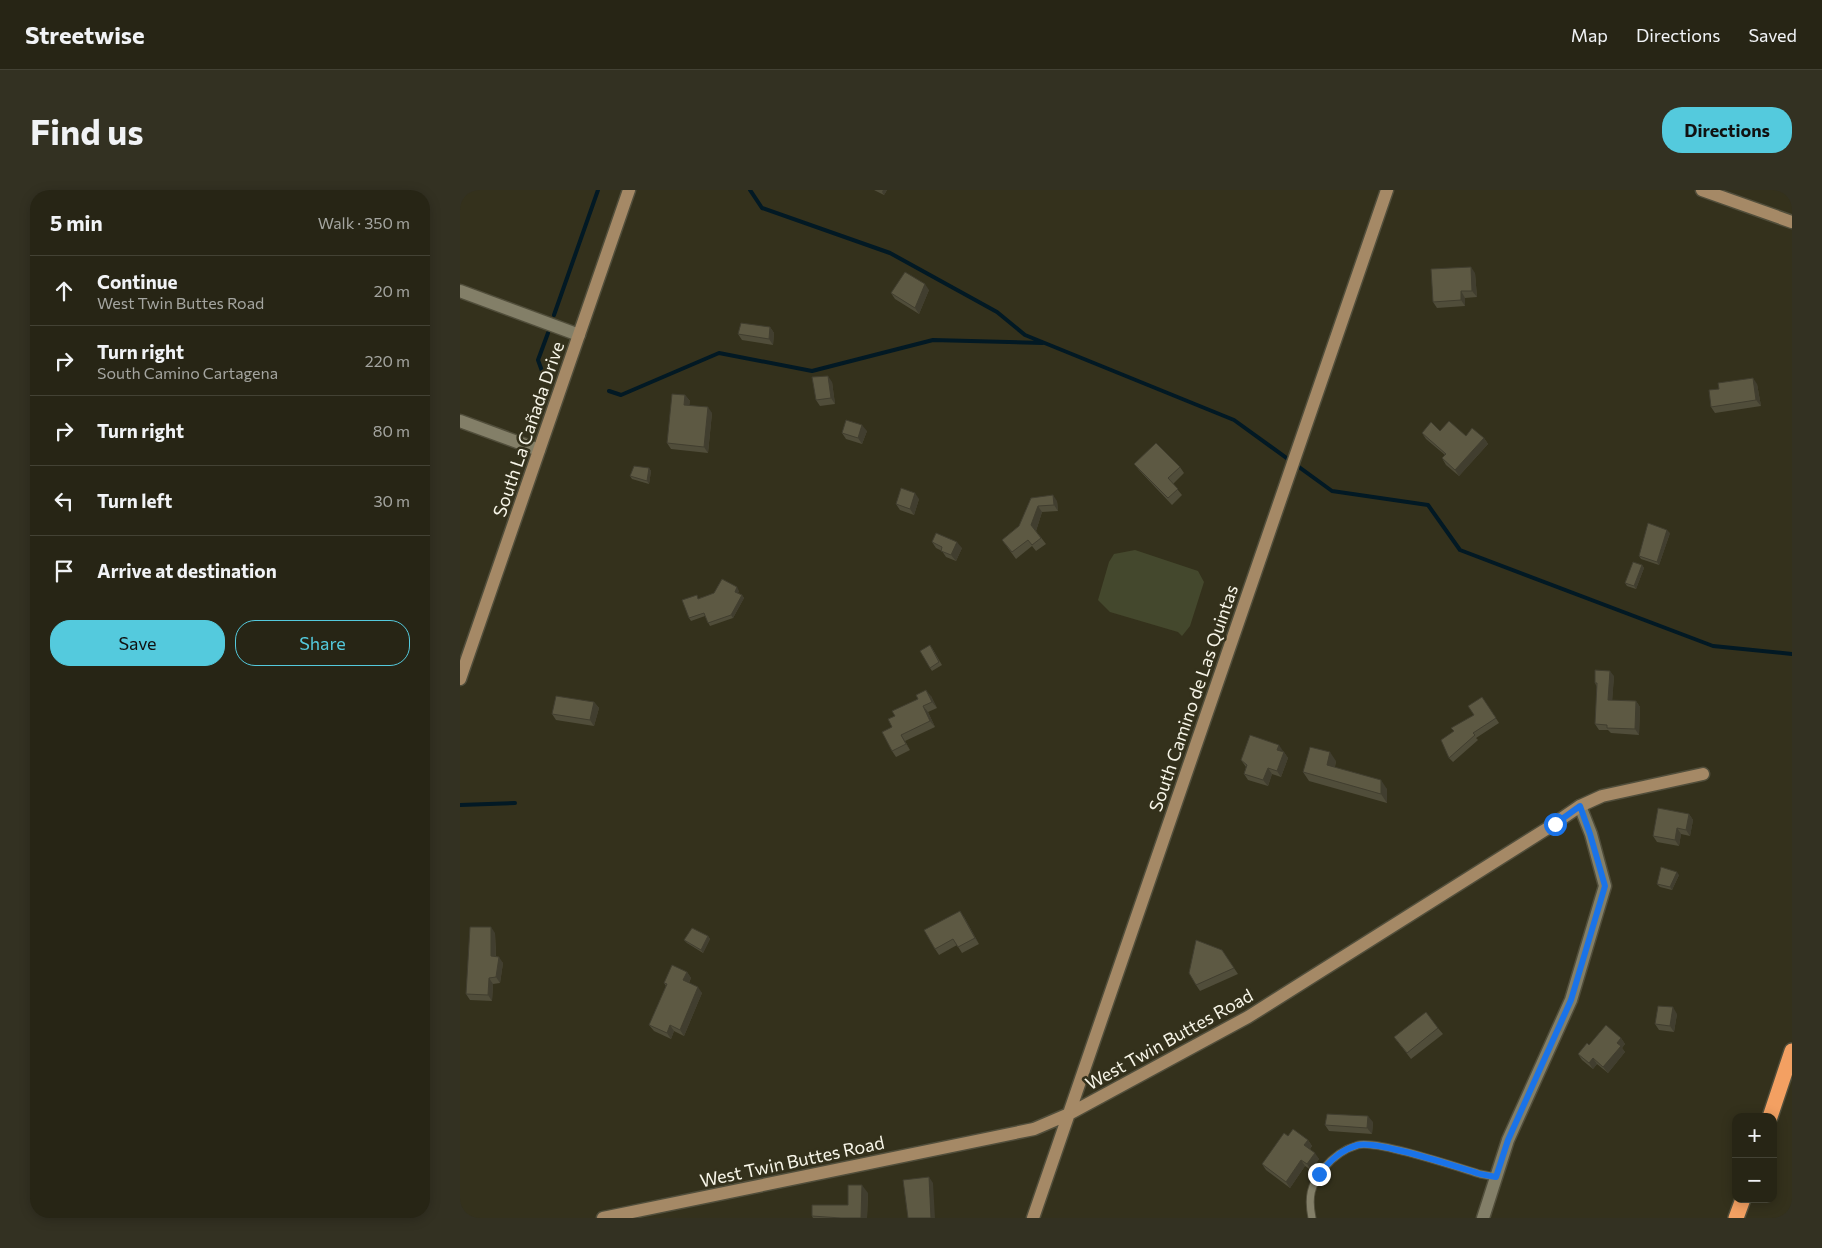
<!DOCTYPE html>
<meta charset="utf-8">
<style>
:root{--surface:#272515;--page:#333122;--text:#f1f3f6;--muted:#a4a5a0;--line:#434234;--accent:#54cadd}
body{margin:0;font-family:Commissioner,sans-serif;background:var(--page);color:var(--text)}
.controls{position:absolute;right:15px;bottom:15px;display:grid;overflow:hidden;border-radius:10px;box-shadow:0 2px 12px #0003}
.controls button{width:45px;height:45px;display:grid;place-items:center;padding:0;border:0;border-bottom:1px solid var(--line);background:var(--surface);color:var(--text);font:25px sans-serif}
.stop{position:absolute;width:15px;height:15px;margin:-11px;border:4px solid #1a73e8;border-radius:50%;background:#fff}
.stop.end{background:#1a73e8;border-color:#fff;box-shadow:0 1px 5px #0008}
.list{margin:0;padding:0;list-style:none}
h2{display:flex;justify-content:space-between;align-items:center;height:65px;margin:0;padding:0 20px;font-size:21px}
h2 small{font-size:16px;font-weight:400;color:var(--muted)}
.list li{display:grid;grid-template-columns:32px 1fr auto;gap:15px;align-items:center;box-sizing:border-box;height:70px;padding:0 20px;border-top:1px solid var(--line)}
.list b{display:block;font-size:19px;white-space:nowrap}
.list p{margin:0;font-size:16px;white-space:nowrap;color:var(--muted)}
.list em{font-size:16px;font-style:normal;color:var(--muted)}
.actions{display:flex;gap:10px;padding:15px 20px}
.actions a{flex:1;padding:11px 0;border:1px solid var(--accent);border-radius:20px;text-align:center;font-size:18px;color:var(--accent)}
.actions .main{background:var(--accent);color:#111}
.icon{flex:none;width:28px;height:28px;fill:none;stroke:currentColor;stroke-width:2;stroke-linecap:round;stroke-linejoin:round}
.map{position:relative;flex:none;width:1332px;height:1028px;overflow:hidden;border-radius:20px}
header{display:flex;align-items:center;gap:30px;box-sizing:border-box;height:70px;padding:0 25px;background:var(--surface);border-bottom:1px solid var(--line)}
header strong{font-size:24px}
nav{display:flex;gap:28px;margin-inline-start:auto;font-size:18px}
.intro{display:flex;align-items:center;justify-content:space-between;box-sizing:border-box;height:120px;padding:0 30px}
h1{margin:0;font-size:35px}
.button{padding:12px 22px;border-radius:20px;background:var(--accent);color:#111;font-size:18px;font-weight:700}
main{display:flex;gap:30px;padding:0 30px}
aside{flex:1;background:var(--surface);border-radius:20px;box-shadow:0 2px 12px #0003}
.map>svg:first-child{display:block}
.green{fill:#44482d}
.lines{fill:none;stroke-linecap:round;stroke-linejoin:round}
.stream{stroke:#021924;stroke-width:4}
.lane-casing{stroke:#514e3b;stroke-width:9}
.street-casing{stroke:#514e3b;stroke-width:15}
.secondary-casing{stroke:#514e3b;stroke-width:15}
.highway-casing{stroke:#514e3b;stroke-width:18}
.lane{stroke:#837f68;stroke-width:7}
.street{stroke:#837f68;stroke-width:12}
.secondary{stroke:#a58966;stroke-width:12}
.highway{stroke:#f3a062;stroke-width:15}
.wall{fill:#504d3a}
.shaded-wall{fill:#413e2f}
.building{fill:#5d5943;stroke:#413e2f}
.route{stroke:#1a73e8;stroke-width:6}
.labels{text-anchor:middle;dominant-baseline:central;stroke-width:5;stroke-linejoin:round;paint-order:stroke}
.street-label{font-size:18px;fill:#f7f5e8;stroke:#34311c}
</style>
<header>
<strong>Streetwise</strong>
<nav><a>Map</a><a>Directions</a><a>Saved</a></nav>
</header>
<div class="intro"><h1>Find us</h1><a class="button">Directions</a></div>
<main>
<aside>
<h2>5 min<small>Walk · 350 m</small></h2>
<ul class="list">
<li><svg class="icon" aria-label="ahead" viewBox="0 0 24 24"><path d="M12 20V5M6 11l6-6 6 6"/></svg><div><b>Continue</b><p>West Twin Buttes Road</p></div><em>20 m</em></li>
<li><svg class="icon" aria-label="right" viewBox="0 0 24 24"><path d="M7 20v-9h11M14 6l5 5-5 5"/></svg><div><b>Turn right</b><p>South Camino Cartagena</p></div><em>220 m</em></li>
<li><svg class="icon" aria-label="right" viewBox="0 0 24 24"><path d="M7 20v-9h11M14 6l5 5-5 5"/></svg><div><b>Turn right</b></div><em>80 m</em></li>
<li><svg class="icon" aria-label="left" viewBox="0 0 24 24"><path d="M17 20v-9H6M10 6l-5 5 5 5"/></svg><div><b>Turn left</b></div><em>30 m</em></li>
<li><svg class="icon" aria-label="arrive" viewBox="0 0 24 24"><path d="M6 21V4h12l-3 4 3 4H6"/></svg><div><b>Arrive at destination</b></div></li>
</ul>
<div class="actions"><a class="main">Save</a><a>Share</a></div>
</aside>
<div class="map">
<svg width="1332" height="1028" viewBox="0 0 1332 1028">
<rect width="100%" height="100%" fill="#34311c"/>
<path class="green" d="M675,360L738,381L744,392L730,436L722,446L718,442L650,422L638,410L649,372L654,364Z"/>
<g class="lines">
<path class="stream" d="M290,0L302,18L430,63L537,122L565,145L774,230L872,301L968,315L1000,360L1253,456L1332,464
M94,125L138,0
M86,182L82,181L78,170L88,143
M149,201L161,205L259,163L352,181L473,150L583,153
M0,615L55,613"/>
<defs>
<path id="lane" d="M852,1028C848,1008 850,995 864,978C873,967 884,959 898,955C917,950 997,977 1020,984L1036,987"/>
<path id="street" d="M0,101L119,145
M0,231L79,260
M1023,1028L1048,950L1111,810L1145,696L1131,644L1120,616"/>
<path id="secondary" d="M1242,0L1332,32
M0,489L169,0
M143,1028L574,939L609,924L788,827L1088,638L1120,616L1142,606L1243,584
M573,1028L927,0"/>
<path id="highway" d="M1310,927L1332,861
M1276,1028L1283,1009"/>
</defs>
<use href="#lane" class="lane-casing"/>
<use href="#street" class="street-casing"/>
<use href="#secondary" class="secondary-casing"/>
<use href="#highway" class="highway-casing"/>
<use href="#lane" class="lane"/>
<use href="#street" class="street"/>
<use href="#secondary" class="secondary"/>
<use href="#highway" class="highway"/>
</g>
<path class="wall" d="M414,0H427L424,5Z
M1015,83L1017,107L1005,108V116L977,118L973,112Z
M469,100L459,124L435,109L431,103Z
M310,137L314,143L313,155L282,150L278,144Z
M372,192L375,214L360,216L356,210Z
M1297,194L1301,216L1255,223L1251,217Z
M225,205L230,211L229,215L252,223L248,263L211,259L207,253Z
M407,241L402,254L386,249L382,243Z
M980,241L1024,248L1028,254L999,286L986,275L982,268L985,265L966,249L962,243Z
M674,274L720,277L724,283L713,294L722,305L712,315L679,280Z
M189,278L191,281L189,294L172,289L170,286Z
M571,308L597,311L598,321L582,322L576,341L586,354L576,361L572,356L556,369L542,350L559,336Z
M459,309L454,325L440,320L436,314Z
M1210,343L1199,375L1181,369L1179,366Z
M472,352L502,358L496,371L486,367L482,361L476,358Z
M1182,375L1184,378L1176,399L1167,396L1165,393Z
M279,401L278,403L282,405L284,408L273,428L250,436L245,426L231,431L229,428L239,408Z
M472,458L482,475L472,481L470,478Z
M1154,486L1152,510L1176,511L1180,517L1179,545L1151,543L1148,540H1139L1135,534L1137,497L1135,493Z
M471,506L477,518L468,522L475,537L445,551L450,560L436,567L432,561V537L435,526Z
M1022,507L1039,533L1016,548L1018,550L993,572L989,568L994,541L1014,525Z
M134,512L139,518L134,536L96,530L92,524Z
M823,561L828,568L821,587L812,584L808,596L788,590L784,584L786,577L781,570Z
M876,571L875,577L927,599V613L849,591L843,582Z
M1229,624L1233,630L1230,646L1221,644L1219,656L1197,652L1193,646Z
M1219,685L1212,700L1200,697L1197,694Z
M504,727L519,754L502,763L497,755L479,765L475,759Z
M35,743L36,766L43,773L40,793L33,794L32,811L10,810L6,804Z
M248,746L250,749L243,763L227,753L224,750Z
M762,760L778,784L740,801L736,795Z
M227,782L231,788L229,793L242,803L224,846L214,841L211,849L194,841L189,835L206,796L204,793Z
M1217,824L1214,842L1199,840L1195,834Z
M978,838L983,844L951,869L934,847Z
M1161,848L1165,854L1162,858L1165,862L1148,883L1137,874L1133,879L1122,870L1118,864L1129,855Z
M913,932L912,944L869,941L865,935Z
M828,946L848,950L852,956L850,959L859,969L851,980L845,976L830,998L806,980L802,974Z
M408,1003L407,1028H353L352,1026L388,1015Z"/>
<path class="shaded-wall" d="M423,0H427L424,5L422,2Z
M1011,77L1015,83L1017,107L1012,101Z
M465,94L469,100L459,124L455,118Z
M1001,101L1005,108V116L1001,110Z
M310,137L314,143L313,155L309,149Z
M368,186L372,192L375,214L371,208Z
M1293,188L1297,194L1301,216L1296,210Z
M225,205L230,211L229,221L224,215Z
M248,217L252,223L248,263L244,257Z
M402,235L407,241L402,254L398,248Z
M1024,248L1028,254L999,286L995,280Z
M189,278L191,281L189,294L187,291Z
M455,303L459,309L454,325L450,319Z
M593,305L597,311L598,321L594,315Z
M578,316L582,322L576,341L571,335Z
M1207,340L1210,343L1199,375L1197,372Z
M497,352L502,358L496,371L491,365Z
M1182,375L1184,378L1176,399L1174,396Z
M277,397L279,401L277,405L275,402Z
M282,405L284,408L273,428L271,425Z
M1150,481L1154,486L1152,515L1148,510Z
M466,500L471,506L477,518L472,512Z
M1176,511L1180,517L1179,545L1175,539Z
M134,512L139,518L134,536L130,530Z
M463,516L468,522L475,537L470,531Z
M441,545L445,551L450,560L446,554Z
M819,555L823,561L817,560Z
M824,562L828,568L821,587L817,581Z
M870,562L876,571L873,584L867,575Z
M808,578L812,584L808,596L803,590Z
M921,590L927,599V613L921,604Z
M1229,624L1233,630L1230,646L1226,640Z
M1217,638L1221,644L1219,656L1215,650Z
M1217,682L1219,685L1212,700L1210,697Z
M500,721L504,727L519,754L515,748Z
M31,737L35,743L36,772L31,766Z
M248,746L250,749L243,763L241,760Z
M39,767L43,773L40,793L36,787Z
M227,782L231,788L227,796L223,790Z
M29,788L33,794L32,811L28,805Z
M238,797L242,803L224,846L220,840Z
M1213,817L1217,824L1214,842L1210,836Z
M210,835L214,841L211,849L207,843Z
M1161,848L1165,854L1162,858L1165,862L1148,883L1143,877L1157,853Z
M1133,868L1137,874L1133,879L1129,873Z
M908,926L913,932L912,944L907,938Z
M848,950L852,956L848,961L844,955Z
M855,963L859,969L851,980L847,974Z
M841,970L845,976L830,998L826,992Z
M469,987L473,993L475,1028H471Z
M402,995L408,1003L407,1028H401Z"/>
<path class="building" d="M1011,77L1012,101H1001V110L973,112L971,79Z
M445,82L465,94L455,118L431,103Z
M281,133L310,137L309,149L278,144Z
M368,186L371,208L356,210L352,187Z
M1293,188L1296,210L1251,217L1249,200L1259,199L1258,193Z
M212,204L225,205L224,215L248,217L244,257L207,253Z
M386,230L402,235L398,248L382,243Z
M989,231L1006,246L1012,238L1024,248L995,280L982,268L986,264L962,243L971,232L980,241Z
M696,253L720,277L708,288L718,299L708,308L674,274Z
M174,276L189,278L187,291L170,286Z
M441,298L455,303L450,319L436,314Z
M593,305L594,315L578,316L571,335L581,348L572,355L568,350L552,362L542,350L559,336L571,308Z
M1188,333L1207,340L1197,372L1179,366Z
M476,343L497,352L491,365L481,361L482,357L472,352Z
M1173,372L1182,375L1174,396L1165,393Z
M262,389L277,397L275,402L282,405L271,425L248,433L244,423L229,428L222,410L237,405L238,409L254,403Z
M470,455L479,472L470,478L460,461Z
M1135,480L1150,481L1148,510L1176,511L1175,539L1147,538V535L1135,534L1137,493H1135Z
M466,500L472,512L463,516L470,531L441,545L446,554L432,561L422,542L432,537L428,529L435,526L432,521L458,509L456,505Z
M96,506L134,512L130,530L92,524Z
M1022,507L1036,528L1013,543L1015,545L989,568L981,550L994,541L991,538L1014,525L1008,516Z
M790,545L819,555L817,560L824,562L817,581L808,578L803,590L784,584L787,575L781,570Z
M850,557L870,562L867,575L921,590V604L843,582Z
M1198,618L1229,624L1226,640L1217,638L1215,650L1193,646Z
M1201,677L1217,682L1210,697L1197,694Z
M500,721L515,748L498,757L493,749L475,759L464,740Z
M10,737H31V766L39,767L36,787L29,788L28,805L6,804Z
M232,738L248,746L241,760L224,750Z
M736,750L762,760L774,778L736,795L729,783Z
M212,775L227,782L223,790L238,797L220,840L210,835L207,843L189,835L207,794L204,793Z
M1198,816L1213,817L1210,836L1195,834Z
M966,822L978,838L947,863L934,847Z
M1146,835L1161,848L1157,853L1161,856L1143,877L1133,868L1129,873L1118,864L1127,853L1129,855Z
M867,924L908,926L907,938L865,935Z
M833,939L848,950L844,955L855,963L847,974L841,970L826,992L802,974L824,943L828,946Z
M469,987L471,1028H448L443,990Z
M388,995H402L401,1028H381L352,1026V1015H388Z"/>
<g class="lines">
<path class="route" d="M859,984C870,971 880,960 898,955C917,950 997,977 1020,984L1036,987L1048,950L1111,810L1145,696L1130,644L1120,616L1095,634"/>
</g>
<g class="labels">
<g class="street-label">
<text transform="translate(68 239) rotate(-71)">South La Cañada Drive</text>
<text transform="translate(733 508) rotate(-71)">South Camino de Las Quintas</text>
<text transform="translate(709 849) rotate(-29)">West Twin Buttes Road</text>
<text transform="translate(332 971) rotate(-12)">West Twin Buttes Road</text>
</g>
</g>
</svg>
<div class="controls">
<button>+</button>
<button>−</button>
</div>
<div class="stop" style="left:1095px;top:634px"></div>
<div class="stop end" style="left:859px;top:984px"></div>
</div>
</main>
